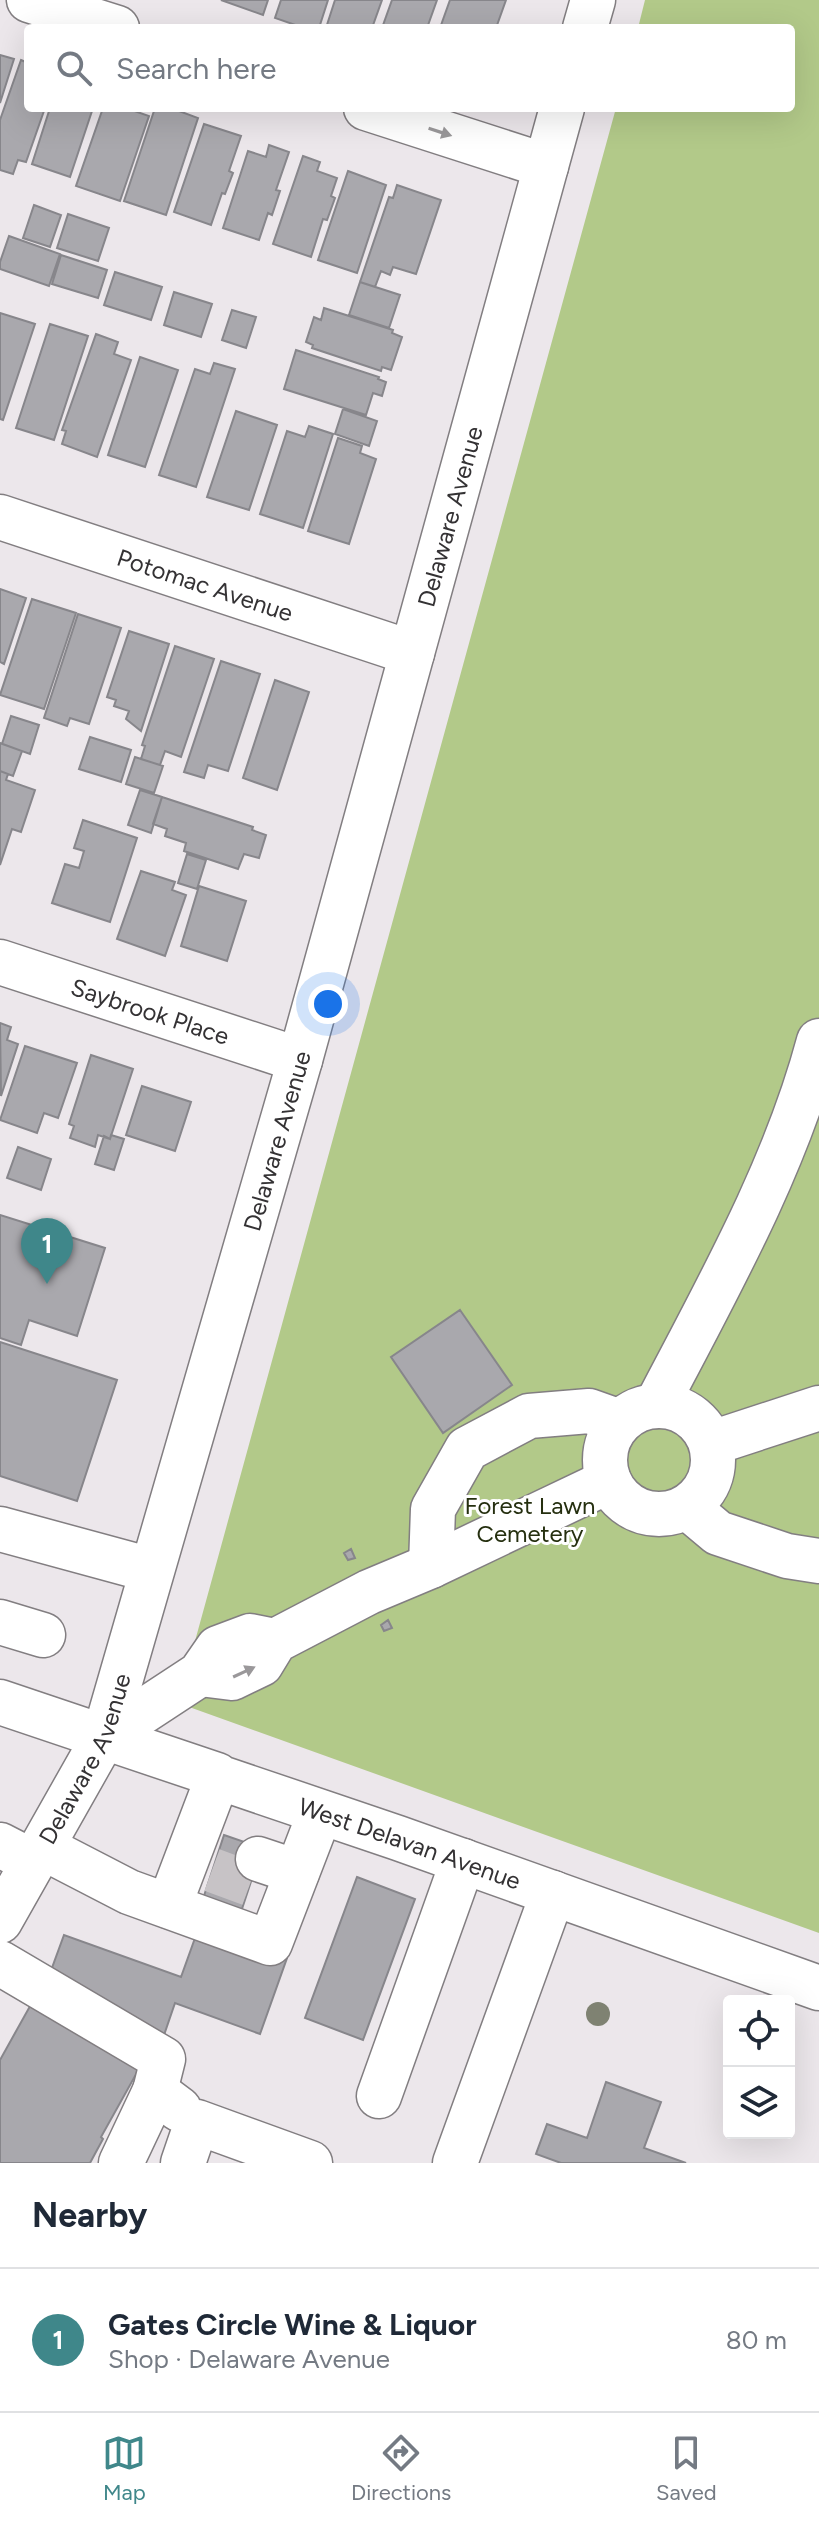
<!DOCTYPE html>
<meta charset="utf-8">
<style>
:root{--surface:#fff;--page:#f2f2f3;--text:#1f2937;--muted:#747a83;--line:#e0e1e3;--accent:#3f878a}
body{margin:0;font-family:Figtree,sans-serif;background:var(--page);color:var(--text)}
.controls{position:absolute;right:24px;bottom:24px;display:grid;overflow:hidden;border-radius:8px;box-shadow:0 8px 32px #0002}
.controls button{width:72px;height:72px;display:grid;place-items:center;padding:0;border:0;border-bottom:2px solid var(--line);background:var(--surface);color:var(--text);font:40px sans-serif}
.you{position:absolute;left:328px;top:1004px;width:28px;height:28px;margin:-20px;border:6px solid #fff;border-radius:50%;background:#1a73e8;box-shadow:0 0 0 12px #1a73e833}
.badge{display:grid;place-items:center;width:52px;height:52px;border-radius:50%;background:var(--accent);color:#fff;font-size:26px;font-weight:700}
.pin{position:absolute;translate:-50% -66px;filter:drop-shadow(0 2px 4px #0008)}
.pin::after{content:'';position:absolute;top:42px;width:28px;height:24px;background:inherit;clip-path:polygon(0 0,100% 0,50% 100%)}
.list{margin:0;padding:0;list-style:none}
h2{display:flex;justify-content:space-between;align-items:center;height:104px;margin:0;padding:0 32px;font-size:34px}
h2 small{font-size:26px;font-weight:400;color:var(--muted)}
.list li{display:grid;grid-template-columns:52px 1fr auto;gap:24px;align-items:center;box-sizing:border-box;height:144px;padding:0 32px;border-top:2px solid var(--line)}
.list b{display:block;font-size:30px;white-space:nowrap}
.list p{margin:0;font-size:26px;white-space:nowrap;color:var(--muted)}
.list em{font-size:26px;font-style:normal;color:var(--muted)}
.icon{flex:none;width:44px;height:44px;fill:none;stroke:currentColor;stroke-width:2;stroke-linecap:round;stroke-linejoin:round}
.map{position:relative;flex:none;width:819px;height:2163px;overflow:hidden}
.search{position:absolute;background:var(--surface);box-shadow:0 8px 32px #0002;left:24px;right:24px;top:24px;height:88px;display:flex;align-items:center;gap:20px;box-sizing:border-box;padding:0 28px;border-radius:8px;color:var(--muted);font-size:30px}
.sheet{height:248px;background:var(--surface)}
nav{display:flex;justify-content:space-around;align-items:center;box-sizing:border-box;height:112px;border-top:2px solid var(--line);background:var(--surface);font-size:22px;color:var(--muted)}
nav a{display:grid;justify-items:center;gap:4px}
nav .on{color:var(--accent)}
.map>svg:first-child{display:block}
.green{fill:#b2c989}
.building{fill:#a9a8ad;stroke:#87868b;stroke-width:2}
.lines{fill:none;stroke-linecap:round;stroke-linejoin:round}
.minor-tunnel{stroke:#c7c3c6;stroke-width:44;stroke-dasharray:44 22;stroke-linecap:butt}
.minor-casing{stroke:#827e81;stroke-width:47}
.major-casing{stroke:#827e81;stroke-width:47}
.minor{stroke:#fff;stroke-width:44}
.major{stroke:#fff;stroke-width:44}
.tree{fill:#7f8272}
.oneway{fill:#9a989a}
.labels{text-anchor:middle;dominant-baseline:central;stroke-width:6;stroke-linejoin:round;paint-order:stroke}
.street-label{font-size:24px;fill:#343234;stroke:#fff}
.park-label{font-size:24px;fill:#252f0f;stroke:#fff}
</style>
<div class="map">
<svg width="819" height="2163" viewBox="0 0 819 2163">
<rect width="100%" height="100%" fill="#ece7eb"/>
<path class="green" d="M645,0H819V1933L178,1703L616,108H791V28H638Z"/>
<path class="building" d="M221,0H268L263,15Z
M281,0H328L319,28H304L275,18Z
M335,0H382L372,28H326Z
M392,0H437L427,28H382Z
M450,0H506L496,28H440Z
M0,55L14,59L0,103Z
M21,60L28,63V108H45L26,162L18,160L13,174L0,170V120Z
M50,108H93L70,177L32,164Z
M103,108H126L149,116L120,201L76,186Z
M155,108H171L198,118L166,215L124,201Z
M204,124L241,136L229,171L233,173L225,194L222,193L211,225L174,212Z
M269,145L289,152L276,190L280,191L272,215L268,213L259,240L223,228L248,151L266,157Z
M303,156L320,162L317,171L337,178L331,196L335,198L327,220L323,219L311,257L273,244Z
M348,171L386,185L357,273L318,260Z
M397,185L441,200L416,274L393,267L390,275L381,271L375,287L360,282L389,197L393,198Z
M34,205L61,215L50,247L23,238Z
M68,214L109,228L98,261L57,248Z
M9,236L60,254L49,286L0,269V262Z
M61,255L107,270L98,298L52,284Z
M115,272L162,287L151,320L104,305Z
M360,282L400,295L389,328L349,315Z
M174,292L212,304L201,337L164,325Z
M324,308L393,330L392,333L402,337L391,370L382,367L381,371L312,348L313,345L306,342L314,317L321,320Z
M232,310L256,317L246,348L222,340Z
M0,313L35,324L3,420L0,419Z
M50,324L88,336L54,440L16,428Z
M96,334L118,342L114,354L131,360L97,457L62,444L66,431L62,430Z
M296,350L379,377L378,379L386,382L382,396L373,393L366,415L284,389Z
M140,357L178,370L145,467L108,455Z
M214,363L235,369L196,487L159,475L195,369L210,374Z
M343,409L377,421L369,446L335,434Z
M236,411L277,425L249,510L207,497Z
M309,426L333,434L303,528L260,514L287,431L305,437Z
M338,438L362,446L360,453L376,459L349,544L308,531Z
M0,589L26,598L4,664L0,662Z
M32,599L76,613L44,709L0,695Z
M78,614L121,628L89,724L70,718L67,726L44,718Z
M129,631L169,644L141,731L126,719L129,711L114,706L116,700L107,697Z
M175,646L214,659L181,757L165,751L160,765L141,759L145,746L142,745Z
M221,661L260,674L228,771L208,765L204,778L184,772Z
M275,680L309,692L277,790L243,778Z
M11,716L39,725L30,754L2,744Z
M90,737L131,750L121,782L79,769Z
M0,743L22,751L13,776L0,771Z
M135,757L163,766L154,793L126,784Z
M0,771L8,774L6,780L35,790L21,832L12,829L0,865Z
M140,790L162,797L151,833L128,825Z
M162,797L253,827L252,830L266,835L259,858L244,854L238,869L184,851L186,843L165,836L167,829L153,824Z
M83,820L137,838L110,922L52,903L65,864L79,868L84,851L74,848Z
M187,854L206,860L197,889L178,883Z
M141,871L175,882L172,890L186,895L165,956L117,939Z
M199,886L246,901L227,961L181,946Z
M0,1023L11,1027L7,1040L18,1044L1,1096Z
M25,1046L77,1063L58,1118L44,1113L37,1133L0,1120Z
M91,1055L133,1069L110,1139L98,1135L95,1147L70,1138L74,1126L69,1124Z
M142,1086L191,1102L175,1151L126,1135Z
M111,1135L124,1139L114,1170L95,1164L104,1136L110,1139Z
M18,1147L51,1159L41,1190L7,1178Z
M0,1215L105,1248L77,1336L29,1320L21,1345L0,1338Z
M460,1310L512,1385L443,1433L391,1357Z
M0,1342L117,1380L77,1501L0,1476Z
M351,1549L355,1558L348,1560L344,1553Z
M388,1620L392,1628L384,1631L381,1625Z
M224,1835L262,1848L238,1921L200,1908Z
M357,1877L415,1899L363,2040L305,2018Z
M199,1927L287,1958L260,2034L175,2003L163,2038L45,1987L64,1935L181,1977Z
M34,1999L144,2060L101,2137L103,2139L90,2163H0V2060Z
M606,2082L661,2102L644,2148L686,2163H561L536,2154L547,2124L587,2138Z"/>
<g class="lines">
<path class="minor-tunnel" d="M212,1870L250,1884"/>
<defs>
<g id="minor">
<path d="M29,0L117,28"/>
<path d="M366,108L546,166"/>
<path id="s1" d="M0,517L412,653"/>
<path id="s2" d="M0,962L300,1060"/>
<path d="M656,1406C717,1289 785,1169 819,1041"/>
<circle cx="659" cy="1460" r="54"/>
<path d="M712,1443L819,1408"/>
<path d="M687,1507L718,1533L787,1556L819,1561"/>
<path d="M0,1529L151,1570"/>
<path d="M431,1566L433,1509L467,1449L529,1416L589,1411L620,1422"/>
<path d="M0,1622L43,1635"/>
<path d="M200,1674L232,1678L261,1664L275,1641L369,1592L431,1566L609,1481"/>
<path id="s3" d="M0,1702L217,1775L218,1777L398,1838L819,1988"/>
<path d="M104,1737L200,1674L218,1648L250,1636L275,1641"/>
<path d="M0,1845L33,1862"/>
<path d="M42,1847L129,1892L270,1943L320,1813"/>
<path d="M258,1859L297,1872"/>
<path d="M169,1906L218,1777"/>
<path d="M0,1963L163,2059L155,2091"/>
<path d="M379,2096L463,1861"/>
<path d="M121,2163L155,2091L179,2109"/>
<path d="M183,2163L197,2122L310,2163"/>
<path d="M455,2163L553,1893"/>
</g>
<g id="major">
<path d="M585,28L593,0"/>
<path id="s4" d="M0,1921L104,1737L300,1060L562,108"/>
</g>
</defs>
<use href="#minor" class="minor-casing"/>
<use href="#major" class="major-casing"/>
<use href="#minor" class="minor"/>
<use href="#major" class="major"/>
</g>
<circle class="tree" cx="598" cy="2014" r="12"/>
<defs><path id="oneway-solid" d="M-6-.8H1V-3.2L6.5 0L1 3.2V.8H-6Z" transform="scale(2)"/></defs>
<g class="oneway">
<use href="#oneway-solid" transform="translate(440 132) rotate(18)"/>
<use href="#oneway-solid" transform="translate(244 1672) rotate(-25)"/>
</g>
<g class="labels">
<g class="street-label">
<text stroke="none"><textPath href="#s4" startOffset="1480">Delaware Avenue</textPath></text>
<text stroke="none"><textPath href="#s1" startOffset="216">Potomac Avenue</textPath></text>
<text stroke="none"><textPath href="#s2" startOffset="158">Saybrook Place</textPath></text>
<text stroke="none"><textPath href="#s4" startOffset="832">Delaware Avenue</textPath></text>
<text stroke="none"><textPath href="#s4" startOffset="184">Delaware Avenue</textPath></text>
<text stroke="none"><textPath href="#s3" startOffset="434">West Delavan Avenue</textPath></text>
</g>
<g class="park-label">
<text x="530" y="1505">Forest Lawn<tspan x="530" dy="28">Cemetery</tspan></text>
</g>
</g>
</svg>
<div class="controls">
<button><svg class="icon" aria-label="locate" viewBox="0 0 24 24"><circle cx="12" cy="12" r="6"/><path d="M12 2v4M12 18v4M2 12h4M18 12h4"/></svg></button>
<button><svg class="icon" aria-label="layers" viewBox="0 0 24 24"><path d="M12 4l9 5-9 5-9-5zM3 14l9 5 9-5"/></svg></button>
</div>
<div class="you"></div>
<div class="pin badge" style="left:47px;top:1284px">1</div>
<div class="search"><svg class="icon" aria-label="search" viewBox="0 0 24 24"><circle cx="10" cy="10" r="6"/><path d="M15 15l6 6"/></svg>Search here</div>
</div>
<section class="sheet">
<h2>Nearby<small></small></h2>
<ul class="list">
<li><span class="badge">1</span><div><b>Gates Circle Wine &amp; Liquor</b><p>Shop · Delaware Avenue</p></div><em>80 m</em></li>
</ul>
</section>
<nav>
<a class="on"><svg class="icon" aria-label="map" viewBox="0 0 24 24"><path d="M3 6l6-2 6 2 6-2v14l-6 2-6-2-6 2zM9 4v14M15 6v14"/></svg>Map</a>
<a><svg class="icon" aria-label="directions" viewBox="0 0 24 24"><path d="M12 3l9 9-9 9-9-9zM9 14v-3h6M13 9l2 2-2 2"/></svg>Directions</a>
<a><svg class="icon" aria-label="saved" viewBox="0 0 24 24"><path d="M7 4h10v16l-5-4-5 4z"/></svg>Saved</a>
</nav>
